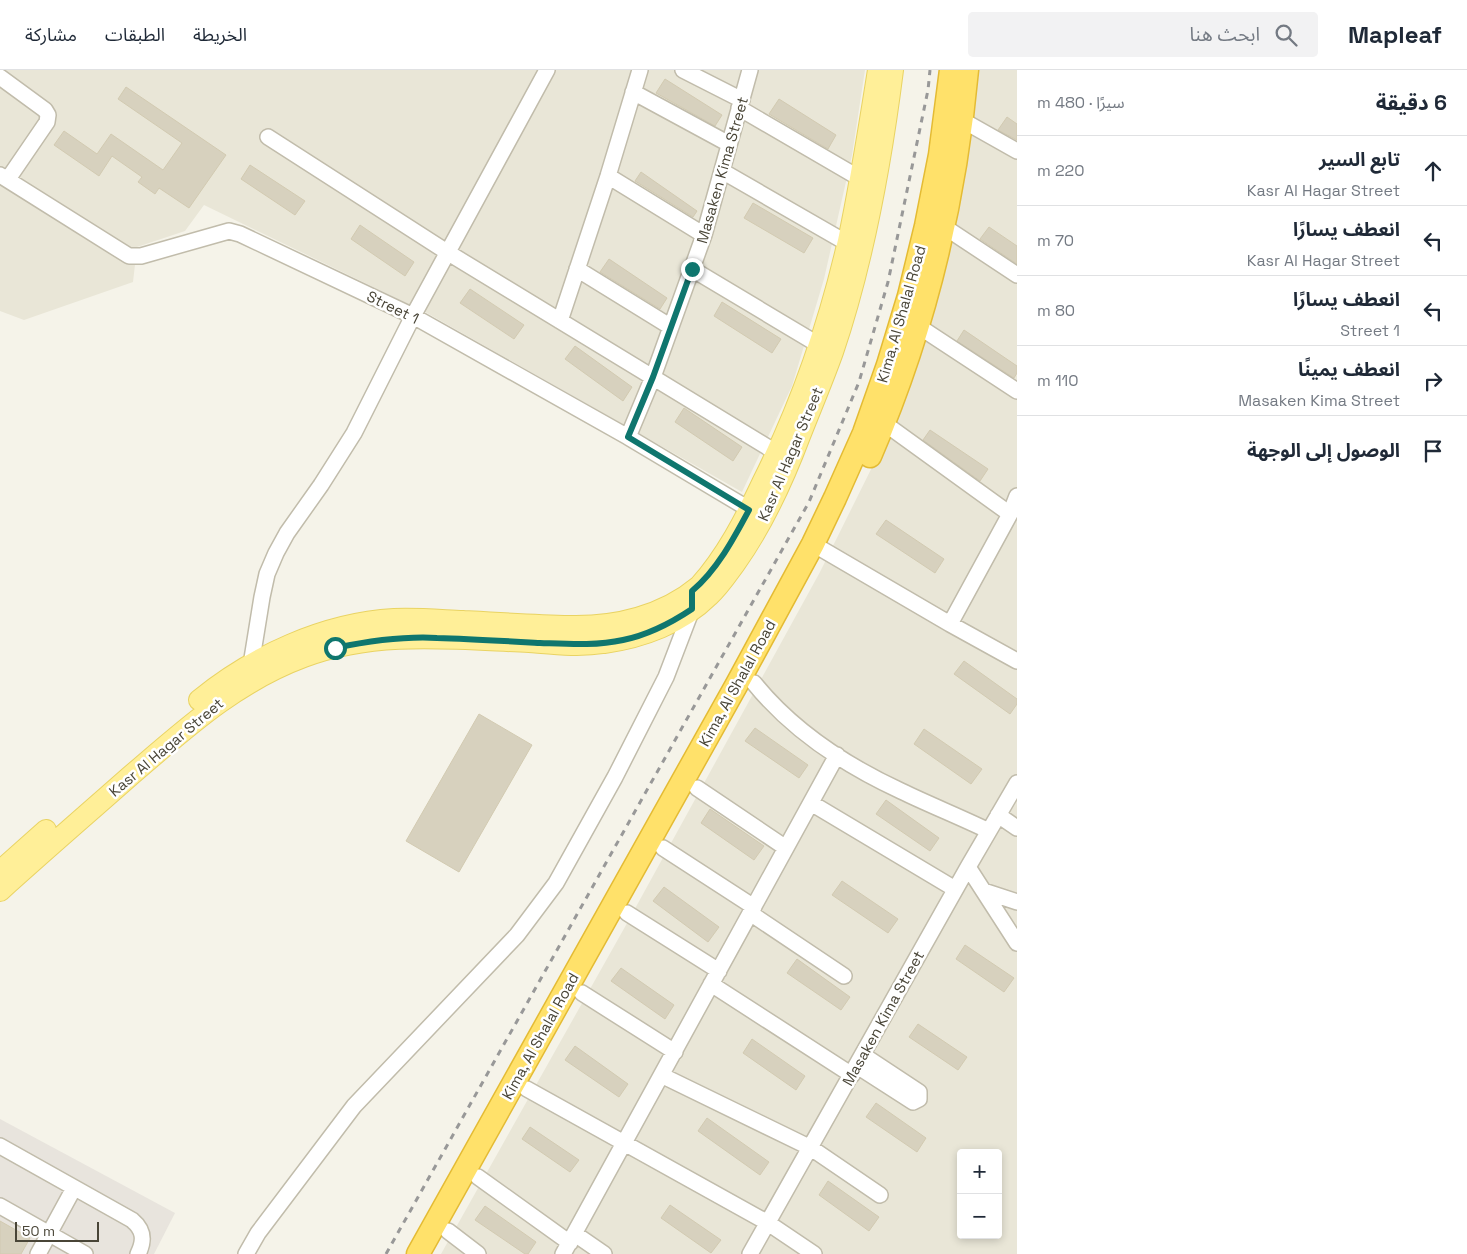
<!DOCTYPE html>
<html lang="ar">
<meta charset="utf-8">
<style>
:root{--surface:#fff;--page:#f2f2f3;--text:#1f2937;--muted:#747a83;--line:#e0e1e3}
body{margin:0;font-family:"Space Grotesk","Noto Sans Arabic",sans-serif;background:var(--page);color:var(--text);direction:rtl}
.controls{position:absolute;right:15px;bottom:15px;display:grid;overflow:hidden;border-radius:5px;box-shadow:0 2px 8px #0003}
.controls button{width:45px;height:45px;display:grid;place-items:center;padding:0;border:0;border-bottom:1px solid var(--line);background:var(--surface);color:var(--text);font:25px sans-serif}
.scale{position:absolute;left:15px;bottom:12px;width:84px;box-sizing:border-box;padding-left:5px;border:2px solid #494537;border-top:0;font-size:14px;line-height:18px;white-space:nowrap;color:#494537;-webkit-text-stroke:4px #fff;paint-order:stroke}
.stop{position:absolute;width:15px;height:15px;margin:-11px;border:4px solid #0f766e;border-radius:50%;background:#fff}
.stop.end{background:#0f766e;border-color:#fff;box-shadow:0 1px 5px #0008}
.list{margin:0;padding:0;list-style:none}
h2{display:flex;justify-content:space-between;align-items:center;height:65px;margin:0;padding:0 20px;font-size:21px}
h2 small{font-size:16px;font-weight:400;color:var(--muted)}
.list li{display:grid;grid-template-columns:32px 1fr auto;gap:15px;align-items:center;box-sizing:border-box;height:70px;padding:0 20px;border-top:1px solid var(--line)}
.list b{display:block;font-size:19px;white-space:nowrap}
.list p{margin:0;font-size:16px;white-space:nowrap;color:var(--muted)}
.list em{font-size:16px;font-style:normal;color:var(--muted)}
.icon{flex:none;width:28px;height:28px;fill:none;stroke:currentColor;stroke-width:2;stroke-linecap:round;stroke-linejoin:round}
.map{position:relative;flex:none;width:1017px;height:1184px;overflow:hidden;direction:ltr}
header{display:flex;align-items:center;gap:30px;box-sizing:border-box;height:70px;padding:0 25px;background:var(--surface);border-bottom:1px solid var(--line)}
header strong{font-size:24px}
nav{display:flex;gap:28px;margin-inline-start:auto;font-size:18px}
.search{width:350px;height:45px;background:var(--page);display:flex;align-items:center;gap:12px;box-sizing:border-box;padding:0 18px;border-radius:5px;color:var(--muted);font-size:19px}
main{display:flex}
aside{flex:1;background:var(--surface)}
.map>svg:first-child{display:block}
.residential{fill:#e9e6d7;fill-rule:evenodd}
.industrial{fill:#e8e4dd}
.building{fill:#d7d1be;stroke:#d2cab1}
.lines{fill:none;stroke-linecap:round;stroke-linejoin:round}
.minor-casing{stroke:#c1bcab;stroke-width:18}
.major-casing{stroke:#e9d363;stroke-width:22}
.highway-casing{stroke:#e4bb34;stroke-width:25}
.minor{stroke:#fff;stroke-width:15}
.major{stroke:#ffef98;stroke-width:20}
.highway{stroke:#ffe16a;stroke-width:22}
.rail{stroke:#989898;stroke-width:3;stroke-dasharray:6 6;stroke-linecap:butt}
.route{stroke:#0f766e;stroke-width:6}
.labels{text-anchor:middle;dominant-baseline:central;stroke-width:5;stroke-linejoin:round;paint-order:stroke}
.street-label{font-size:15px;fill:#494537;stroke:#fff}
</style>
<header>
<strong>Mapleaf</strong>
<div class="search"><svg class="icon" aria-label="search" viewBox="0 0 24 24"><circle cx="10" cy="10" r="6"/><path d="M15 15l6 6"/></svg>ابحث هنا</div>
<nav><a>الخريطة</a><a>الطبقات</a><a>مشاركة</a></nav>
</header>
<main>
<aside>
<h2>6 دقيقة<small>سيرًا · 480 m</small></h2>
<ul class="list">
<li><svg class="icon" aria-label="ahead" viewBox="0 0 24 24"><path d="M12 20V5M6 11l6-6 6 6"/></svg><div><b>تابع السير</b><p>Kasr Al Hagar Street</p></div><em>220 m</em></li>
<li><svg class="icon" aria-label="left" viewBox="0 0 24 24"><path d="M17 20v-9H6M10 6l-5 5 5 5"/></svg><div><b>انعطف يسارًا</b><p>Kasr Al Hagar Street</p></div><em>70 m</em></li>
<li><svg class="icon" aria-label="left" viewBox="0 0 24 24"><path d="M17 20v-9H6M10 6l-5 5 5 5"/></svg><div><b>انعطف يسارًا</b><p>Street 1</p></div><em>80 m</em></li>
<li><svg class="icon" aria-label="right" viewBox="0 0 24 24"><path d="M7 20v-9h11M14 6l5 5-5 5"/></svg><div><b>انعطف يمينًا</b><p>Masaken Kima Street</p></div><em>110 m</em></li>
<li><svg class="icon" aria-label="arrive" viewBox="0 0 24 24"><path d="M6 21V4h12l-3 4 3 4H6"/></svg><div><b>الوصول إلى الوجهة</b></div></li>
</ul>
</aside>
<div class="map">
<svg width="1017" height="1184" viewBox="0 0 1017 1184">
<rect width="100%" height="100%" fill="#f5f3e9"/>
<path class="residential" d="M0,0H865L852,85L824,209L792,316L742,422L427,243L204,135L185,161L137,177L133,212L24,250L0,241Z
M973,0H1017V1184H441L626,855L820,502L892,357ZM961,1083H998V1165H961Z"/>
<path class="industrial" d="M0,1049L175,1143L154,1184H0Z"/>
<path class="building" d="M665,9L722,45L715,56L656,23Z
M126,17L226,85L189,138L159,118L155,124L138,112L142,107L112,86L99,106L54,75L64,61L97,84L111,64L163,100L182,73L118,29Z
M779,29L836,65L828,79L769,44Z
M1007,47L1017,54V70L998,60Z
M250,95L305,131L295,145L241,109Z
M641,102L697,141L693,147L635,111Z
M753,133L813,168L804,183L744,148Z
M360,155L414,192L405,206L351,169Z
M989,157L1017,176V194L980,169Z
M609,189L667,228L660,239L600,202Z
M470,219L524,255L514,269L460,233Z
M722,232L781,269L772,283L714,246Z
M964,260L1017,296V303L1014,308L957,271Z
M575,276L632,317L623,331L565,289Z
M684,338L742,377L733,391L675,352Z
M930,360L988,399L980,411L923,370Z
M886,450L944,489L935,503L876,464Z
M964,591L1017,629V634L1010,644L954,604Z
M479,644L532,675L459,802L406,771Z
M755,658L808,695L799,708L745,671Z
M924,659L982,699L971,714L914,674Z
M886,730L939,768L930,781L876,744Z
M710,739L764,776L754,790L701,753Z
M842,811L898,849L888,863L832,825Z
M664,817L719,857L708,872L653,831Z
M965,875L1014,908L1004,922L956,889Z
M797,889L850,927L841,940L787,903Z
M621,898L674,935L665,949L611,911Z
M918,954L967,987L958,1000L909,967Z
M752,969L805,1006L796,1020L743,983Z
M575,976L628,1014L619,1027L565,990Z
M876,1033L926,1068L917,1082L866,1047Z
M707,1048L769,1092L760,1105L698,1061Z
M530,1057L579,1090L570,1102L522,1069Z
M828,1111L879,1147L869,1161L819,1125Z
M670,1135L721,1170L711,1183L661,1148Z
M485,1136L536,1172L528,1184H525L475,1150Z
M0,1151L30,1168L21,1184H0Z"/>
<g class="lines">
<defs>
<path id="minor" d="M683,0L742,30
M0,7L45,40L48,45L47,52L8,109
M633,22L729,74
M739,38L861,109
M962,50L1017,81
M268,67L447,182L777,383
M722,101L847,173
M0,105L129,186H141L229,161L240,164L413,246L628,367L757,444
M608,106L704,165
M943,156L1017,205
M577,199L671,257
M692,199L819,275
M560,251L608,106L640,0
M918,256L1017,321
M884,353L1010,444
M628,367L653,307L704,165L750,0
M813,474L950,554L1017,591
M950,554L1010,444L1017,426
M250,601L262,527L267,504L276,483L287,463L321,415L354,363L413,246L547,0
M754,613C792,660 847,696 901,721C930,735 960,747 989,761
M697,718L786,778
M811,733L955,819
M998,745L1017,758
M663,778L754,837
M968,797L1017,873
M984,821L1017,832
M627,843L719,901
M750,843L844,906
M711,914L852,1005
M582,923L675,982
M857,996L913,1032L919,1029V1022L863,985
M663,1006L811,1078L880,1125
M527,1019L768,1153L814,1184
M0,1076L132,1150C144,1160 145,1170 138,1184
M478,1107L570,1173
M0,1136L85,1184
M448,1161L478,1184
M575,1164L604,1184
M38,1184L74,1118
M246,1184L258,1163L354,1036L517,865L556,813L615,707L666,607L692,539
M563,1184L837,685
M750,1184L968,797L1017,713"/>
<path id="major" d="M199,630C253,586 324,553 394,549C417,548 440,550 463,551C499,553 534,555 570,556C616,557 663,546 699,516C726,486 745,449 762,413C800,337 829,254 848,171C860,115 869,57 878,0
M0,801L46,760
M0,821C43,782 86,745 129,707C184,660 234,613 304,587C376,560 453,569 529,572C554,574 579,577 604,573C642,568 682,553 709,526C719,517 727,505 735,494C763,455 783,411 800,366C811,338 823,310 833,282C864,191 881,95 893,0"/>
<path id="highway" d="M870,386C923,264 955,133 967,0
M418,1184L737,614L813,474L835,428L864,363L888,295L909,226L926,156L940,85L951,0"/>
</defs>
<use href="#minor" class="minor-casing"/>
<use href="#major" class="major-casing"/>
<use href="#highway" class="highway-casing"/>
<use href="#minor" class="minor"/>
<use href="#major" class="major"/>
<use href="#highway" class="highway"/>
<path class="rail" d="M386,1184L809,432L859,312L888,212L928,20L930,0"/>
</g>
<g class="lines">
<path class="route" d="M335,578C369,571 402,566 437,568C471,569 505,571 540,573C568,574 596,576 623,570C648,565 671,553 692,539V521C717,500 734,468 749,440L628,367L653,307L692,199"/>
</g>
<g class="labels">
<g class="street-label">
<text transform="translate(722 100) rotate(-74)">Masaken Kima Street</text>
<text transform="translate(393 237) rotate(26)">Street 1</text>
<text transform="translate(901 244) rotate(-74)">Kima, Al Shalal Road</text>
<text transform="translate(790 384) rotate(-67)">Kasr Al Hagar Street</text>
<text transform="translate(737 613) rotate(-61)">Kima, Al Shalal Road</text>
<text transform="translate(166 677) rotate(-40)">Kasr Al Hagar Street</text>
<text transform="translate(883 948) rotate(-61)">Masaken Kima Street</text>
<text transform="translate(540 966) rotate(-61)">Kima, Al Shalal Road</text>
</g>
</g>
</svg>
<div class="controls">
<button>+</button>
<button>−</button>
</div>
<div class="scale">50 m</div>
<div class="stop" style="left:335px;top:578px"></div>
<div class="stop end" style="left:692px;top:199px"></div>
</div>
</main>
